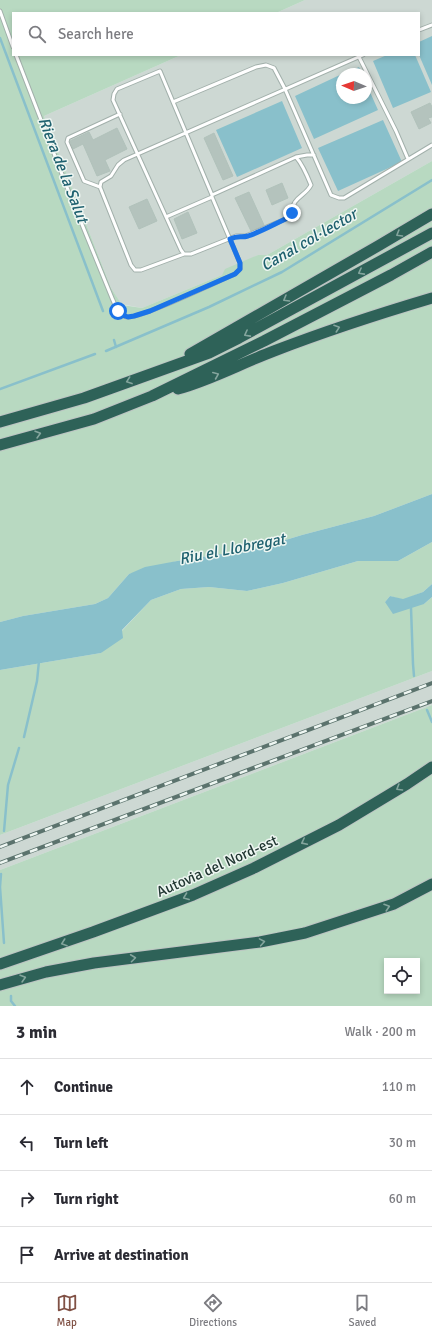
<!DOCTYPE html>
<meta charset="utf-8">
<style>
:root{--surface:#fff;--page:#f2f2f3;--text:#2b2b33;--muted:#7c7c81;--line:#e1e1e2;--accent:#805145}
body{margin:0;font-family:Signika,sans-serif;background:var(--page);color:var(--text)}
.controls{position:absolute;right:12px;bottom:12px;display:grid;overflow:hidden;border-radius:0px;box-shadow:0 2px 6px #0003}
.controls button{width:36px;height:36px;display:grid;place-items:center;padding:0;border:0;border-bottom:1px solid var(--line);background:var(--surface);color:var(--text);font:20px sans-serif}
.compass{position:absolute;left:336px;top:68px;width:36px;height:36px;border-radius:50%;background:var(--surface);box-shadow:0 2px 6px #0003;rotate:272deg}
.stop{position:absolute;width:12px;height:12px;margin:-9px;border:3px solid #1a73e8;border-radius:50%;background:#fff}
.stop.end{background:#1a73e8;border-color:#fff;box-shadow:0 1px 4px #0008}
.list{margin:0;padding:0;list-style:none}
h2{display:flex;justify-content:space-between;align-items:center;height:52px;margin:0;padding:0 16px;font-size:17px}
h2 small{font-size:13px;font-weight:400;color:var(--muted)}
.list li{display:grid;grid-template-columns:26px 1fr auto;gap:12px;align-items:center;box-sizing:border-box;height:56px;padding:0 16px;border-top:1px solid var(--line)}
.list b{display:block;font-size:15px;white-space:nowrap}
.list em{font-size:13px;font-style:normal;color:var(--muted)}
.icon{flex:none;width:22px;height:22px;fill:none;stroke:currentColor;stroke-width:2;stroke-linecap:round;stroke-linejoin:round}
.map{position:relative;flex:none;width:432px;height:1006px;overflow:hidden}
.search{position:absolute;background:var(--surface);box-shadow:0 2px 6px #0003;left:12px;right:12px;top:12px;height:44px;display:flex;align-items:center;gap:10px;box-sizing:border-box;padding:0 14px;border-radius:0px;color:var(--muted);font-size:15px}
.sheet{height:276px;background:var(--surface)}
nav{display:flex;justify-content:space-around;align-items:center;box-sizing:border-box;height:56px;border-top:1px solid var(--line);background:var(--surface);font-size:11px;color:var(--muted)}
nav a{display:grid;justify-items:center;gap:2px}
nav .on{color:var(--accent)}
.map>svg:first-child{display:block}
.built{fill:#cdd8d3;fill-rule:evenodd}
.green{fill:#b8d9c1;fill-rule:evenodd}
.water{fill:#89c0cb}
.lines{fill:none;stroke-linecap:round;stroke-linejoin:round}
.stream{stroke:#89c0cb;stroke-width:2.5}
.building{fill:#b4c3bd;stroke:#b1c2bb}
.lane-casing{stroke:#a2b0ab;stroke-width:5}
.highway-casing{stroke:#bcc3c2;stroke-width:13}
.lane{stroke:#fff;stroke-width:3}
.highway{stroke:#2e6258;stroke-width:11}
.rail-casing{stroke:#5b736d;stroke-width:4}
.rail{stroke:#eef6f2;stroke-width:2.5;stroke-dasharray:8;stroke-linecap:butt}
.oneway{stroke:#84a59d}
.route{stroke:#1a73e8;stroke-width:5}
.labels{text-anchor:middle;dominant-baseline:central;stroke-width:3;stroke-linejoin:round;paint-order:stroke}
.street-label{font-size:15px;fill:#213732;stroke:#eef6f2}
.water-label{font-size:16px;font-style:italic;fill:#1f616f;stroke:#eef6f2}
</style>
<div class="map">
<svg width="432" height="1006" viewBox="0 0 432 1006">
<rect width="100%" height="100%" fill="#dee9e4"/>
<path class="built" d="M305,0H432V161L267,255H258L222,275L142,308L121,304L111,288L44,116L181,55H419V13H276ZM342,74H366V98H342Z
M432,671V705L0,870V835Z"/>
<path class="green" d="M0,0H305L276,13H13V55H181L44,116L111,288L122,305L142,308L222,275L225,269L258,255H267L432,161V494L374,516L302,535L259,548L177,561L129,574L108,598L95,604L23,616L0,622Z
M432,542V584L423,592L403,600L390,596L385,602L424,604L432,597V671L0,835V670L101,653L151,600L181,589L209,587L247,591L283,583L358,561H398Z
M432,705V1006H0V870ZM387,961H417V991H387Z"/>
<path class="water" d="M432,36V85L419,55V42Z
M387,55H415L431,92L393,108L373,61Z
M359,67L362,74H343Z
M342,74V98H366V83L378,110L314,139L295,96Z
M282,101L302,148L237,177L216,130Z
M383,120L402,162L338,191L318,148Z
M432,494V542L398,561H358L283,583L247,591L209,587L181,589L151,600L122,630L123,638L101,653L0,670V622L23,616L95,604L108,598L129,574L145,567L177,561L259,548L302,535L374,516Z
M432,584V597L424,604L393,614L385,602L390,596L403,599L423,592Z"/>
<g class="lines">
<path class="stream" d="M0,38L103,311
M114,340L116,347
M106,351L209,307L282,272L432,180
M0,389L95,354
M411,608L413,664L414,676
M427,710L432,722
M24,737L37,681L39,661
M4,831L8,785L19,748
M1,874L0,887L4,943
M11,996V1001L15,1006"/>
</g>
<path class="building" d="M430,103L432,107V117L428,118L431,123L419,129L411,112Z
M117,128L127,149L105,160L110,171L97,176L83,144L73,149L70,141L89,132L93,140Z
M214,133L233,176L223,180L204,138Z
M282,183L288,198L272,205L266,190Z
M249,192L264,225L251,231L235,198Z
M147,199L157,221L139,229L129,207Z
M188,212L197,233L182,239L174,219Z"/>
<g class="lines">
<defs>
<path id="lane" d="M0,11L13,47
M419,30L432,25
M16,55L70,195L112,298C115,305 119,316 127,317C140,319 218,281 235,274L240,269V263L212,197V195C194,153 177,112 160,71L117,89L114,94L113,100L181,250L184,254L141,270H135L131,265L100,187L101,182L111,176L118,165L124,160L363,55
M359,57L396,131L408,159
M173,102L256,67L266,65L274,68L285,89L331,195L339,198H344L432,145
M100,187L84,181L67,142L68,138L120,114
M212,195L296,157L307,155H314
M166,217L212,197
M184,254H191L236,236H246L290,217C293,212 292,206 295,202C300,195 307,193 311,185C307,175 303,165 296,157"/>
<path id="highway" d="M190,354L378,246L432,214
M178,389C211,380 242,363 274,351C326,331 378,314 432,298
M0,422L84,398L209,353L239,338L432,233
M0,445L94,419L152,396L264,341L391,275L432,252
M0,964L93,932L193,895L254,868L339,825L407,784L432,767
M0,985L46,972L94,963L260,942L305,933L394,904L432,884"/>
</defs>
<use href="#lane" class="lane-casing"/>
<use href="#highway" class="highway-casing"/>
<use href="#lane" class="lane"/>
<use href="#highway" class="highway"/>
<defs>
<path id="rail" d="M0,847L432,683
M0,863L432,701"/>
</defs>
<use href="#rail" class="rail-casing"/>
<use href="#rail" class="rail"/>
</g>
<defs><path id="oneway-chevron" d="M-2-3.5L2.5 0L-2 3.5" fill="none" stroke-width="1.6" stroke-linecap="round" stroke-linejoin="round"/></defs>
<g class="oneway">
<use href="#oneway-chevron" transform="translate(399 234) rotate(149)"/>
<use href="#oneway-chevron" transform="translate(361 272) rotate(152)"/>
<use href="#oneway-chevron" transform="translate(286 299) rotate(150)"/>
<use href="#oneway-chevron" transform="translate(337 328) rotate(-19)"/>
<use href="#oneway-chevron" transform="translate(247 334) rotate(152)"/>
<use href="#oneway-chevron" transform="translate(216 375) rotate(-23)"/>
<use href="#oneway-chevron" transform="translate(129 381) rotate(160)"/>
<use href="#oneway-chevron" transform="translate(38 434) rotate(-16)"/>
<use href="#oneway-chevron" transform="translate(399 788) rotate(149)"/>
<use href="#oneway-chevron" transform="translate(304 842) rotate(153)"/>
<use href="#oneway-chevron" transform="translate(186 897) rotate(159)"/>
<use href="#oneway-chevron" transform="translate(387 907) rotate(-18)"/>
<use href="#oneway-chevron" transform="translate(262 942) rotate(-10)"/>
<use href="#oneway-chevron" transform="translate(64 943) rotate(161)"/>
<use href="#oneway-chevron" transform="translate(133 958) rotate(-7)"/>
<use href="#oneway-chevron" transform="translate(23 978) rotate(-16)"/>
</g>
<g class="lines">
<path class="route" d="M118,311L122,315L128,317L134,316L150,311L235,274L240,269V263L230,239C238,235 241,238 248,236C263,231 276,223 290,217L292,213"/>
</g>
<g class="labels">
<g class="street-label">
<text transform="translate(217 866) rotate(-24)">Autovia del Nord-est</text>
</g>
<g class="water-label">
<text transform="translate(63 170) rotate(69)">Riera de la Salut</text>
<text transform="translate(309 240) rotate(-30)">Canal col·lector</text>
<text transform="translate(232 549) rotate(-11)">Riu el Llobregat</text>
</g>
</g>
</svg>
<div class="controls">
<button><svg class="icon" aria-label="locate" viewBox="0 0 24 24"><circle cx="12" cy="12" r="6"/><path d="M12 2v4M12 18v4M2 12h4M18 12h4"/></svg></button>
</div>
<svg class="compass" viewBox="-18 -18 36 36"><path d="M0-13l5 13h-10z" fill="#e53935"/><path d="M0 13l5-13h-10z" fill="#7c7c81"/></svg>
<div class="stop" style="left:118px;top:311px"></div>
<div class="stop end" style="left:292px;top:213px"></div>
<div class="search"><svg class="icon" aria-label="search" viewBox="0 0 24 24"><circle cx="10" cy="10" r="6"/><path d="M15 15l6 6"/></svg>Search here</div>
</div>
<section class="sheet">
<h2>3 min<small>Walk · 200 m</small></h2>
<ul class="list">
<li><svg class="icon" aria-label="ahead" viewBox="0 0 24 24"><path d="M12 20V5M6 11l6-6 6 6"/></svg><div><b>Continue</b></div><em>110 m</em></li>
<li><svg class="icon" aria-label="left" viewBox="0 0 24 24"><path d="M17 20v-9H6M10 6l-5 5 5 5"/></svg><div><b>Turn left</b></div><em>30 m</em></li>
<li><svg class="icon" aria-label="right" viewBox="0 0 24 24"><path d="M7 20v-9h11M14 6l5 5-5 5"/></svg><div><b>Turn right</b></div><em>60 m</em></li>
<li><svg class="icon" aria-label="arrive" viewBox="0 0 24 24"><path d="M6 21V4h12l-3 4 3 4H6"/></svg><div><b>Arrive at destination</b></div></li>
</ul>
</section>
<nav>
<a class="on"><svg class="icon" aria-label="map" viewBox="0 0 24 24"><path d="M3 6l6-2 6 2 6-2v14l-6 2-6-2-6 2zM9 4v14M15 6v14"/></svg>Map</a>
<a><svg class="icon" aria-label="directions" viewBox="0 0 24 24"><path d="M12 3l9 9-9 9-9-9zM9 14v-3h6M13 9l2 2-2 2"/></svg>Directions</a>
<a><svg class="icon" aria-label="saved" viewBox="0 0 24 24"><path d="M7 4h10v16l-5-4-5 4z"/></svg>Saved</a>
</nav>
